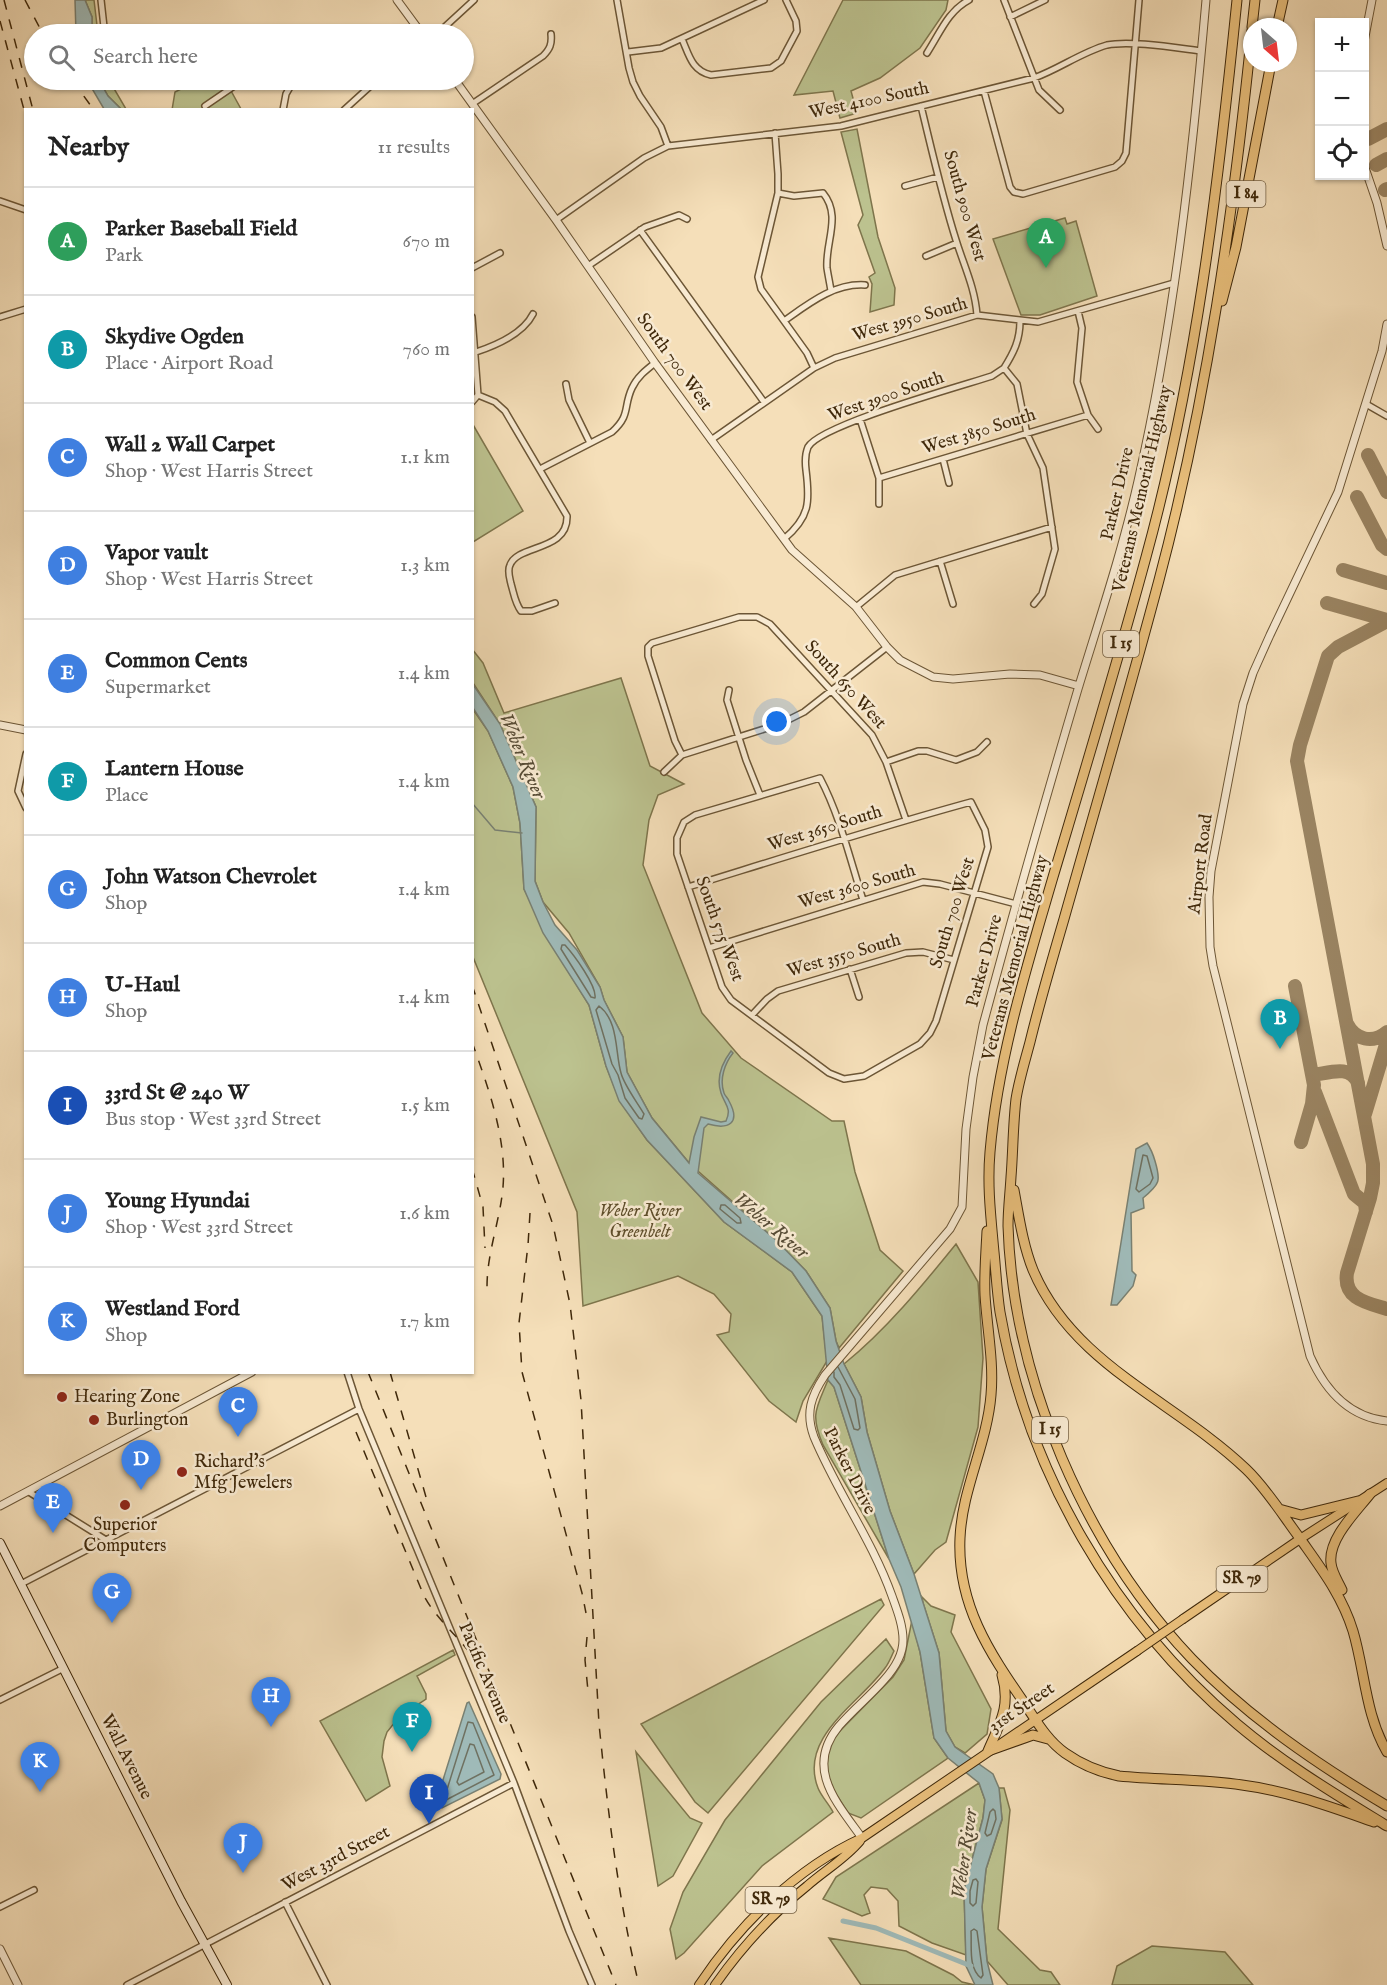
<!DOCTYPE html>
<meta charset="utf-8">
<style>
:root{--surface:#fff;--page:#f2f2f2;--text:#222;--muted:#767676;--line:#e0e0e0;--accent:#0b8043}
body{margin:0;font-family:"IM FELL English",serif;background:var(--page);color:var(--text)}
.controls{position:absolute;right:18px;top:18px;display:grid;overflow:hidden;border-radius:0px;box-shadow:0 2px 4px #0004}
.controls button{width:54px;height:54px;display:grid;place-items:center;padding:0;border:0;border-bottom:2px solid var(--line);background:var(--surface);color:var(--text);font:30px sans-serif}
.compass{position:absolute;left:1243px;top:18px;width:54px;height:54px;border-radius:50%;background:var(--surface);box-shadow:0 2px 4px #0004;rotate:152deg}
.you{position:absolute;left:777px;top:722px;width:21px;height:21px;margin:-15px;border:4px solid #fff;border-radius:50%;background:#1a73e8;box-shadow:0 0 0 9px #1a73e833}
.badge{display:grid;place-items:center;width:39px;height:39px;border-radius:50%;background:var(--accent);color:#fff;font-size:20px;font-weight:700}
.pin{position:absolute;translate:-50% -50px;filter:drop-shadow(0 2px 3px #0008)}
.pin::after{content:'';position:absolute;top:32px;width:21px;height:18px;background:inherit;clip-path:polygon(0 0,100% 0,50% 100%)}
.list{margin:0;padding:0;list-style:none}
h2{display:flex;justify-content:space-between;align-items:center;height:78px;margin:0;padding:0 24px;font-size:26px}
h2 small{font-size:20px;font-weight:400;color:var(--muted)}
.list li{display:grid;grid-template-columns:39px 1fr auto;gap:18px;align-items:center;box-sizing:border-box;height:108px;padding:0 24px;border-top:2px solid var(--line)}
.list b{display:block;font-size:22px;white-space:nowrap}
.list p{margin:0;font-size:20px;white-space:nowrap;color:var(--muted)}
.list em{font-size:20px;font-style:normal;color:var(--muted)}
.icon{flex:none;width:33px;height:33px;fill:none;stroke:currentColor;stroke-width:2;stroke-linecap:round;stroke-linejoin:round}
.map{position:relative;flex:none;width:1387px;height:1985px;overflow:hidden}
.search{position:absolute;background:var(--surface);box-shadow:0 2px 4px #0004;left:24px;top:24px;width:450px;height:66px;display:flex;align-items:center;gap:15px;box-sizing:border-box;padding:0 21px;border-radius:33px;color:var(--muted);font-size:22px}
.panel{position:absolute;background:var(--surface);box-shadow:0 2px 4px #0004;left:24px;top:108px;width:450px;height:1266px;border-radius:0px}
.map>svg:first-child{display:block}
.green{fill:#bcc28f;stroke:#7e754c;stroke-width:1.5}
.water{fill:#9fbab8;stroke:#798072;stroke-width:1.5}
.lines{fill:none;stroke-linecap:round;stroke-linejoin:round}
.shore{stroke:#6f7161;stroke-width:1.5}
.stream{stroke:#798072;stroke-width:1.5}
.canal{stroke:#9fbab8;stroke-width:5}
.taxiway{stroke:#9a8462;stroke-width:14}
.minor-casing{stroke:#6c5636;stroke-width:8}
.tertiary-casing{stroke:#6c5636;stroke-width:9}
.secondary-casing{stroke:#3f280a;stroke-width:10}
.primary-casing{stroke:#3f280a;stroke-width:10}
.motorway-casing{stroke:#3f280a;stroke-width:11}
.minor{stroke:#f8ead2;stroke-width:5}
.tertiary{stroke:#f8ead2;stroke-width:7}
.secondary{stroke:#f8ead2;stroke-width:8}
.primary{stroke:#eac07c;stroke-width:8}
.motorway{stroke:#eac07c;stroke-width:9}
.rail{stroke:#3f280a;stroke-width:1.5;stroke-dasharray:10 10;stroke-linecap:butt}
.primary-bridge-casing{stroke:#3f280a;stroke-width:10;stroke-linecap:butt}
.primary-bridge{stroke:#eac07c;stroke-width:8}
.poi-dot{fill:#8f2418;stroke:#f8ead2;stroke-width:2}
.labels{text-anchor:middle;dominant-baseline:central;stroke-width:5;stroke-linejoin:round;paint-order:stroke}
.shield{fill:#f8ead2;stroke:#766246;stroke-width:1.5}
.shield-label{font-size:16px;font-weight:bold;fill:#3f280a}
.street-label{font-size:18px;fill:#3f280a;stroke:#f8ead2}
.park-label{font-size:18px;font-style:italic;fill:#5e4e2b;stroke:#f8ead2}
.poi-label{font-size:18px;fill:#3f280a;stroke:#f8ead2;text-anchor:start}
.water-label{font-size:20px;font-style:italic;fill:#574c36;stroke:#f8ead2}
</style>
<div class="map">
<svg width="1387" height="1985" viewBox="0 0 1387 1985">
<rect width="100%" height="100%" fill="#f5dfb9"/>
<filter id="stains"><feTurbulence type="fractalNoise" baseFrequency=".00333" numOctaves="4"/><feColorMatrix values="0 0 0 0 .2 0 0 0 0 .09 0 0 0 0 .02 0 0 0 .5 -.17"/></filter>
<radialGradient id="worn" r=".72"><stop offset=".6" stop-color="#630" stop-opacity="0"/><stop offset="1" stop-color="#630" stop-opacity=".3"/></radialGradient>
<path class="green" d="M85,0H94L98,34H92V17Z
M843,0H948L946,10L920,48L880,78L851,91L857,113L840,118L833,91L794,95Z
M99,80H109L126,109H121L108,96Z
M199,80H225L241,109L172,110L175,92Z
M857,129L878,237L895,288L894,305L870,312L872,284L869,277L875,273L858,225L863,215L841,132Z
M1065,218L1067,224L1076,221L1097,296L1040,315H1021L993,239Z
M472,423L523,511L473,542H472Z
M472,649L483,663L504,713L621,678L650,766L684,784L658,795L649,820L643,865L702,1013L741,1058L832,1121H844L855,1172L880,1250L903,1271L839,1348L836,1341L830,1308L806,1271L777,1241L690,1164L652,1118L627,1072L623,1037L604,1000L600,987L569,933L543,902L535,881L536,807L500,724L473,683Z
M472,708L488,731L513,787L520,823L524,889L555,950L589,1005L606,1066L620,1101L647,1140L724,1222L792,1272L822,1316L827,1361L803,1401L796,1422L769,1401L717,1335L729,1332L731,1314L714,1294L678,1276L583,1306L577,1212L473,957Z
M956,1244L978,1282L983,1358L978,1427L946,1542L935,1550L914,1574L890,1511L867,1432L861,1397L844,1364C886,1330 922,1286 956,1244Z
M828,1380L834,1387L889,1559L823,1445C810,1414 816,1409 828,1380Z
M922,1597L931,1606L955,1615L951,1632L991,1709L987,1734L965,1753L955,1747L946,1731L939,1653L923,1603Z
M881,1599L884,1605L708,1813L695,1802L641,1724Z
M912,1620L920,1652L934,1738L948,1758L861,1818L848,1813L834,1791L826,1770V1755L834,1737L893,1677L904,1660Z
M886,1639L894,1651C891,1657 889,1663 885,1668C860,1703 798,1737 818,1788C821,1796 829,1804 833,1812L762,1866L684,1953L676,1959L670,1929L683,1892L725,1820L821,1702Z
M453,1650L455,1655L417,1676L426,1694V1699L399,1717L387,1732L384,1741L382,1757L390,1786L366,1801L320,1721Z
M636,1752L690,1818L702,1823L673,1876L658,1886Z
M979,1783L985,1800L983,1818L964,1890L966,1955L932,1943L899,1926L898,1901L887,1889L871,1887L864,1895L870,1913L862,1916L823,1899L836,1877Z
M999,1788H1004L1010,1810L998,1929L1040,1970L1051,1972L1060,1985H1008L987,1961L982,1907L986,1869L1002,1820Z
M829,1938L906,1951L953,1975L962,1982L975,1985H861Z
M1152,1946L1225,1952L1253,1985H1112L1117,1966Z"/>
<path class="water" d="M75,0H85L92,17V34H76Z
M87,80H99L108,96L121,109H104Z
M472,683L500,724L536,807L535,881L543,902L555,925L577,950L600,987L604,1000L623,1037L627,1072L652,1118L689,1163L694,1137L701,1117L721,1122L726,1121C732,1108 725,1105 721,1093C716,1078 722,1063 731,1051L733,1053C725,1063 719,1079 724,1093C725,1096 728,1098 729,1101C741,1123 729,1130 708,1124L704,1128L698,1173L777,1241L806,1271L830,1308L836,1341L844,1364L861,1397L867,1432L890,1511L914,1574L939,1653L946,1731L955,1747L993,1774L999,1788L1002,1819L986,1869L982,1907L987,1961L993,1985H975L966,1966L964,1890L983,1818L985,1800L979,1783L948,1758L934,1738L920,1652L901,1587L889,1559L834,1387L828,1380L822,1316L792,1272L724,1222L647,1140L619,1101L606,1066L589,1005L543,933L524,889L520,823L513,787L488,731L473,708Z
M1147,1143C1151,1149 1153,1154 1155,1161C1161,1181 1160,1184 1143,1198L1144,1208L1131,1213L1132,1271L1136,1275L1133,1286L1117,1305H1111L1136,1149Z
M469,1702L501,1774L500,1779L442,1808L439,1806L438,1796L467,1703Z"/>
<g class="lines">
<path class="shore" d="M562,945H565C574,955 597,986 595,998L591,997L561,949Z
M599,1006C619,1021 615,1053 621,1073C624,1085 637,1102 644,1114L642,1119L639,1118L625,1098L618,1075L612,1064L596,1010Z
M1143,1155L1147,1156L1153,1178L1150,1184L1139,1192L1136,1189Z
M721,1205H725L740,1218L741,1223H737L720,1209Z
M834,1372V1377L840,1385L854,1429L858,1430L860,1428L855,1399L838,1367
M468,1722L473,1723L494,1775L446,1800L445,1796Z
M470,1744L474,1745L484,1772L459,1785L457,1782Z
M993,1809L995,1811L996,1819L991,1834L987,1836L985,1833L990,1812Z
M976,1879L978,1882L976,1903L973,1906L970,1903V1891L973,1880Z
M974,1929L977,1931L983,1975L981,1978C968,1968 972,1946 971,1931Z"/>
<path class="stream" d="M472,803L495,830L522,833"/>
<path class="canal" d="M843,1921L876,1928L971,1966"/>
<path class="taxiway" d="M1368,139L1387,129
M1376,165L1387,159
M1385,190L1387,189
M1368,455L1387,492
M1357,497L1382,545L1387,549
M1343,570L1387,583
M1327,603L1387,620
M1387,621L1338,647L1328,656L1300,745L1297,761L1373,1164V1183L1370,1198L1347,1273C1343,1299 1367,1303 1387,1309
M1295,986L1314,1085L1312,1104L1301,1142
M1347,1024C1355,1040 1373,1044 1387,1032
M1313,1075C1329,1073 1350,1064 1358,1083
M1315,1092L1354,1194L1365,1203L1366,1212
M1365,1114L1387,1041"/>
<defs>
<path id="minor" d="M101,0L104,27
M617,0L629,68L633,82L640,96L661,127L668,146
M1004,0L1039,90L1060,110
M1010,17L1045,0
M437,34L474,0
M682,39C689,55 692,71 711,75L771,68L781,61L797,31L796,21L786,0
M628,52L661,48L764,0
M927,53C940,33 948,11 969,0
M984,91L1010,187L1014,192L1023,194L1115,167L1122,161L1126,153L1139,0
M472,104L543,56C550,49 552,44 551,34
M205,106L243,80
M921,106C932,151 942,196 956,240C964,266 975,288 977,315
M283,110L286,94L294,80
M344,110L377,80
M775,133L778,174V193L758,277L761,289L807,353L814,368
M905,186L938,177
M778,193L794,196L823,193C842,216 825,242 827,268C828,275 830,284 831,291
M0,201L26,210
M556,220L644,158L668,146L841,126L1034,78C1059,69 1082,52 1107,45C1130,40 1177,48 1201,51
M640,230L764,402
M926,256L957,243
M588,266L645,227L679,215L687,219
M472,268L500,253
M1078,311L1082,328L1077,382L1088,415L1098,429
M0,317L26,309
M472,317L478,395L472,402
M784,321C808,304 834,283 865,285
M1020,321C1020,340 1014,352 1004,368L1017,384L1027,434L1043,468L1055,549L1042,594L1034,604
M476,352C497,345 523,334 533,314
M566,384L569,400L590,443
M478,395L495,402L505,411L567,516C568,552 518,544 510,565C507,571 510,579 511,584C514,594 515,603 521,611H532L555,603
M1366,404L1387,416
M860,419L879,478V504
M711,440L814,368L835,358L977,315L1038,322L1174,283
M943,459L949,483
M540,469L612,432C631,415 623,407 632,388C637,377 646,370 655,363
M879,478L1088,415
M784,539C810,517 810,502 806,470C805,462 805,454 808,447C820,425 961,386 992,376L1004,368
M940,561L953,604
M856,607L895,575L1052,527
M729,690L727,700L746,760L760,795
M26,754L18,791L26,808
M682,755L675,741L648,656V647L652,643L739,617H757L770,624L872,735L886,762L906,820
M886,762L918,751H927L956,760L977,752L987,742
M664,772L682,755L780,724L804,712L887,647
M688,887C782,858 876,828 971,802L985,830L988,847L936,1021L930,1033L920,1044L864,1076L844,1079L829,1073L731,1000L722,987L677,854V838L684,822L695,815L820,778C840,816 850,859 863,900
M709,948L923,882L940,884L1016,904
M850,969L859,997
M752,1015L767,999L778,991L906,953L923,952L954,960
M347,1372L359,1409L514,1783L569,1931L592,1985
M29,1492L106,1540
M21,1584L359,1409
M0,1700L64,1668
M285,1902L327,1985
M0,1907L34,1890
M127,1985L514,1783"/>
<path id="tertiary" d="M397,0L422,34
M1364,42L1372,0
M455,80L556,220L655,363L792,550L856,607L887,647L900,660L933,677L953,679L1010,674L1040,675L1079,686
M1364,165L1377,203L1387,246
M1387,324L1382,351L1338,492L1270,635L1253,673L1243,704L1211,871L1209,897L1210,947L1213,966L1310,1356C1325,1390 1348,1417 1387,1421
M0,725L26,730
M0,1506L252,1372
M862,1838C837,1803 804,1768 839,1726C853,1710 870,1696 884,1680C894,1669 903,1656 903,1640C903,1625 897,1610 892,1596C872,1540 837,1492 814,1437C805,1413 811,1396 825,1375L950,1229L962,1207L966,1129L973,1077L983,1025C1013,913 1045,801 1078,689C1099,620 1122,552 1138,481C1174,323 1192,161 1206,0
M0,1949L18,1985"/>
<path id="secondary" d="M0,1543L181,1901L227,1985"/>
<path id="primary" d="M1183,1619L1300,1539L1387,1483
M699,1985C739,1925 796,1868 862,1838L1137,1651
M715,1985C741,1948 772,1914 807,1886C825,1870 845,1859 860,1841"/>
<path id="motorway" d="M1237,0C1218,187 1196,375 1146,557C1117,664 1085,770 1053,877C1027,966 998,1058 990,1152C987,1186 991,1218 994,1252C996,1272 997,1293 1000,1312C1027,1471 1114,1620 1237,1724C1283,1763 1335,1794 1387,1826
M1252,27L1255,0
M1277,27L1283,0
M1252,30C1233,216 1207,399 1159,580C1129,693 1096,806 1064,919C1052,960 1040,1001 1030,1042C1025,1061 1019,1080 1016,1099C1013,1125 1013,1152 1011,1177C1010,1194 1008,1210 1008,1226C1013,1380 1086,1548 1192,1659C1249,1718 1317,1764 1387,1806
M1222,301L1236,247L1271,63
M1014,1190C1019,1217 1023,1245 1033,1270C1073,1365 1175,1401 1246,1469C1266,1488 1282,1514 1299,1537C1320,1567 1342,1595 1353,1631C1365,1671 1365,1714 1387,1752
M987,1231C986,1252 984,1274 985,1295C987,1328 994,1362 991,1395C987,1444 962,1489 960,1538C957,1604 989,1652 1025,1704C1037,1722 1047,1740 1065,1753C1082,1765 1099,1772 1119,1776C1160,1780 1202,1779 1242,1785C1288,1791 1331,1807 1374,1822
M1279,1509L1301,1515L1358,1501
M1342,1590C1338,1581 1332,1573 1331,1563C1328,1539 1356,1512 1370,1494
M988,1751C1000,1723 1011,1706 1002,1675
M988,1751L1033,1735L1048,1739"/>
</defs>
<use href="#minor" class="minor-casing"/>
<use href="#tertiary" class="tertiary-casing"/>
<use href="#secondary" class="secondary-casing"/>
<use href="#primary" class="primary-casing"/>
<use href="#motorway" class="motorway-casing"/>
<use href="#minor" class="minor"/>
<use href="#tertiary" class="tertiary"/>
<use href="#secondary" class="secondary"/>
<use href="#primary" class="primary"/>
<use href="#motorway" class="motorway"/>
<path class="rail" d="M4,0L33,110
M25,0L43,34
M0,21L26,117
M72,80L94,110
M472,985L553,1225L570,1304L581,1400L599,1724C608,1812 618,1899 639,1985
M472,1042C488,1087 507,1138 503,1187C500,1221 487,1252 487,1287
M472,1168L483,1207L485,1248
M530,1213L528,1245L519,1323L522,1372L582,1593L586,1613
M368,1372L616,1985
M390,1372L426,1497
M356,1432L424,1596C439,1624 467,1642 481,1671
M587,1637L585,1660L588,1691"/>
<defs>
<path id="primary-bridge" d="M1137,1651L1183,1619"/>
</defs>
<use href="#primary-bridge" class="primary-bridge-casing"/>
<use href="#primary-bridge" class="primary-bridge"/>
</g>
<g class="poi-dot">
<circle cx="62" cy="1397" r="6"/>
<circle cx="94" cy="1420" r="6"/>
<circle cx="182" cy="1472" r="6"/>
<circle cx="125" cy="1505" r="6"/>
</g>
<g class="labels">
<g class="shield">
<rect x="1226.5" y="181" width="39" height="26" rx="4.5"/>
<rect x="1103" y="631" width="36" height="26" rx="4.5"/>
<rect x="1032" y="1417" width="36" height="26" rx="4.5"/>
<rect x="1216.5" y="1566" width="51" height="26" rx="4.5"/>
<rect x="745.5" y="1887" width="51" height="26" rx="4.5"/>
</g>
<g class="shield-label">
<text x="1246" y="194">I 84</text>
<text x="1121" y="644">I 15</text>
<text x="1050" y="1430">I 15</text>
<text x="1242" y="1579">SR 79</text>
<text x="771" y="1900">SR 79</text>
</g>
<g class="street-label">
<text transform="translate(869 101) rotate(-12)">West 4100 South</text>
<text transform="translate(964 206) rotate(74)">South 900 West</text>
<text transform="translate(910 320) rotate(-16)">West 3950 South</text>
<text transform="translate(674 362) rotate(54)">South 700 West</text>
<text transform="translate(886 397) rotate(-19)">West 3900 South</text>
<text transform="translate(979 432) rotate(-17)">West 3850 South</text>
<text transform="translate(1143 489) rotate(-77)">Veterans Memorial Highway</text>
<text transform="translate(1118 494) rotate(-77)">Parker Drive</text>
<text transform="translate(845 685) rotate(48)">South 650 West</text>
<text transform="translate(825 829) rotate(-17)">West 3650 South</text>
<text transform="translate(1201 864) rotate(-83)">Airport Road</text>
<text transform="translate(857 887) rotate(-16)">West 3600 South</text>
<text transform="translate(953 913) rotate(-73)">South 700 West</text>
<text transform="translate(719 929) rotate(70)">South 575 West</text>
<text transform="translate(844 956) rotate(-16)">West 3550 South</text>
<text transform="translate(1016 958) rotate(-75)">Veterans Memorial Highway</text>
<text transform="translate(985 961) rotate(-75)">Parker Drive</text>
<text transform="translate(849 1471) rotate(63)">Parker Drive</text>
<text transform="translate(484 1673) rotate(67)">Pacific Avenue</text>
<text transform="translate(1022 1708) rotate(-34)">31st Street</text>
<text transform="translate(126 1757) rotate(63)">Wall Avenue</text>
<text transform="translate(336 1859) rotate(-28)">West 33rd Street</text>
</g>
<g class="park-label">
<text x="640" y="1211">Weber River<tspan x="640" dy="21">Greenbelt</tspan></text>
</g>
<g class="poi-label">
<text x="74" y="1397">Hearing Zone</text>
<text x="106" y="1420">Burlington</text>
<text x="194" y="1462">Richard's<tspan x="194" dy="21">Mfg Jewelers</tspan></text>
<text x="125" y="1525" text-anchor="middle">Superior<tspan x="125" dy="21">Computers</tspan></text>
</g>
<g class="water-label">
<text transform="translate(522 756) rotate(67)">Weber River</text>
<text transform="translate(771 1226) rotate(40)">Weber River</text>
<text transform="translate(965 1854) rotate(-82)">Weber River</text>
</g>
</g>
<rect width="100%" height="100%" filter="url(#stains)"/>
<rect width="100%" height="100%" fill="url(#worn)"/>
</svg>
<div class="controls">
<button>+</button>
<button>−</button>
<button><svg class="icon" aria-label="locate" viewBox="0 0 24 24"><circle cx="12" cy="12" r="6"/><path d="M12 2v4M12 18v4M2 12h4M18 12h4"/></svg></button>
</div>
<svg class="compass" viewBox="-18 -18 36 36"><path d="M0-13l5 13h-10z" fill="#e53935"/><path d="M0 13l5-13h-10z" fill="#767676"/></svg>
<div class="you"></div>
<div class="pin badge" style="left:1046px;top:268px;background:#2e9e5b">A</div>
<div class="pin badge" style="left:1280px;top:1049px;background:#0f9aa8">B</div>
<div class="pin badge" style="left:238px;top:1437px;background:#3f7fe0">C</div>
<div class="pin badge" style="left:141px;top:1490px;background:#3f7fe0">D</div>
<div class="pin badge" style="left:53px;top:1533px;background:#3f7fe0">E</div>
<div class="pin badge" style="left:412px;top:1752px;background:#0f9aa8">F</div>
<div class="pin badge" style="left:112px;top:1623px;background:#3f7fe0">G</div>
<div class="pin badge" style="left:271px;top:1727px;background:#3f7fe0">H</div>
<div class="pin badge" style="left:429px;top:1824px;background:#1a4fb4">I</div>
<div class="pin badge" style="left:243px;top:1873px;background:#3f7fe0">J</div>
<div class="pin badge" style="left:40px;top:1792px;background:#3f7fe0">K</div>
<div class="search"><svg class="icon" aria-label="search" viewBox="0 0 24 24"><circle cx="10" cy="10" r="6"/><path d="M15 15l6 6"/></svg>Search here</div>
<section class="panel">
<h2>Nearby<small>11 results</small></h2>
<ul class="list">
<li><span class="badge" style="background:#2e9e5b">A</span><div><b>Parker Baseball Field</b><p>Park</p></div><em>670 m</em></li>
<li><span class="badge" style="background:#0f9aa8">B</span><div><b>Skydive Ogden</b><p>Place · Airport Road</p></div><em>760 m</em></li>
<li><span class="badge" style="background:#3f7fe0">C</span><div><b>Wall 2 Wall Carpet</b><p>Shop · West Harris Street</p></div><em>1.1 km</em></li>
<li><span class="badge" style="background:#3f7fe0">D</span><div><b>Vapor vault</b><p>Shop · West Harris Street</p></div><em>1.3 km</em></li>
<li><span class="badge" style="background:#3f7fe0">E</span><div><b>Common Cents</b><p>Supermarket</p></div><em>1.4 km</em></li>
<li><span class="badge" style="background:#0f9aa8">F</span><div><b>Lantern House</b><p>Place</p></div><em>1.4 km</em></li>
<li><span class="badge" style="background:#3f7fe0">G</span><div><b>John Watson Chevrolet</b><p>Shop</p></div><em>1.4 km</em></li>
<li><span class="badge" style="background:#3f7fe0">H</span><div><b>U-Haul</b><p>Shop</p></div><em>1.4 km</em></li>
<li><span class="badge" style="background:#1a4fb4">I</span><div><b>33rd St @ 240 W</b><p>Bus stop · West 33rd Street</p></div><em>1.5 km</em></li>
<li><span class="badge" style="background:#3f7fe0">J</span><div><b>Young Hyundai</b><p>Shop · West 33rd Street</p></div><em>1.6 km</em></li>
<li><span class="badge" style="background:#3f7fe0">K</span><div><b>Westland Ford</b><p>Shop</p></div><em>1.7 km</em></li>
</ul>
</section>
</div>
